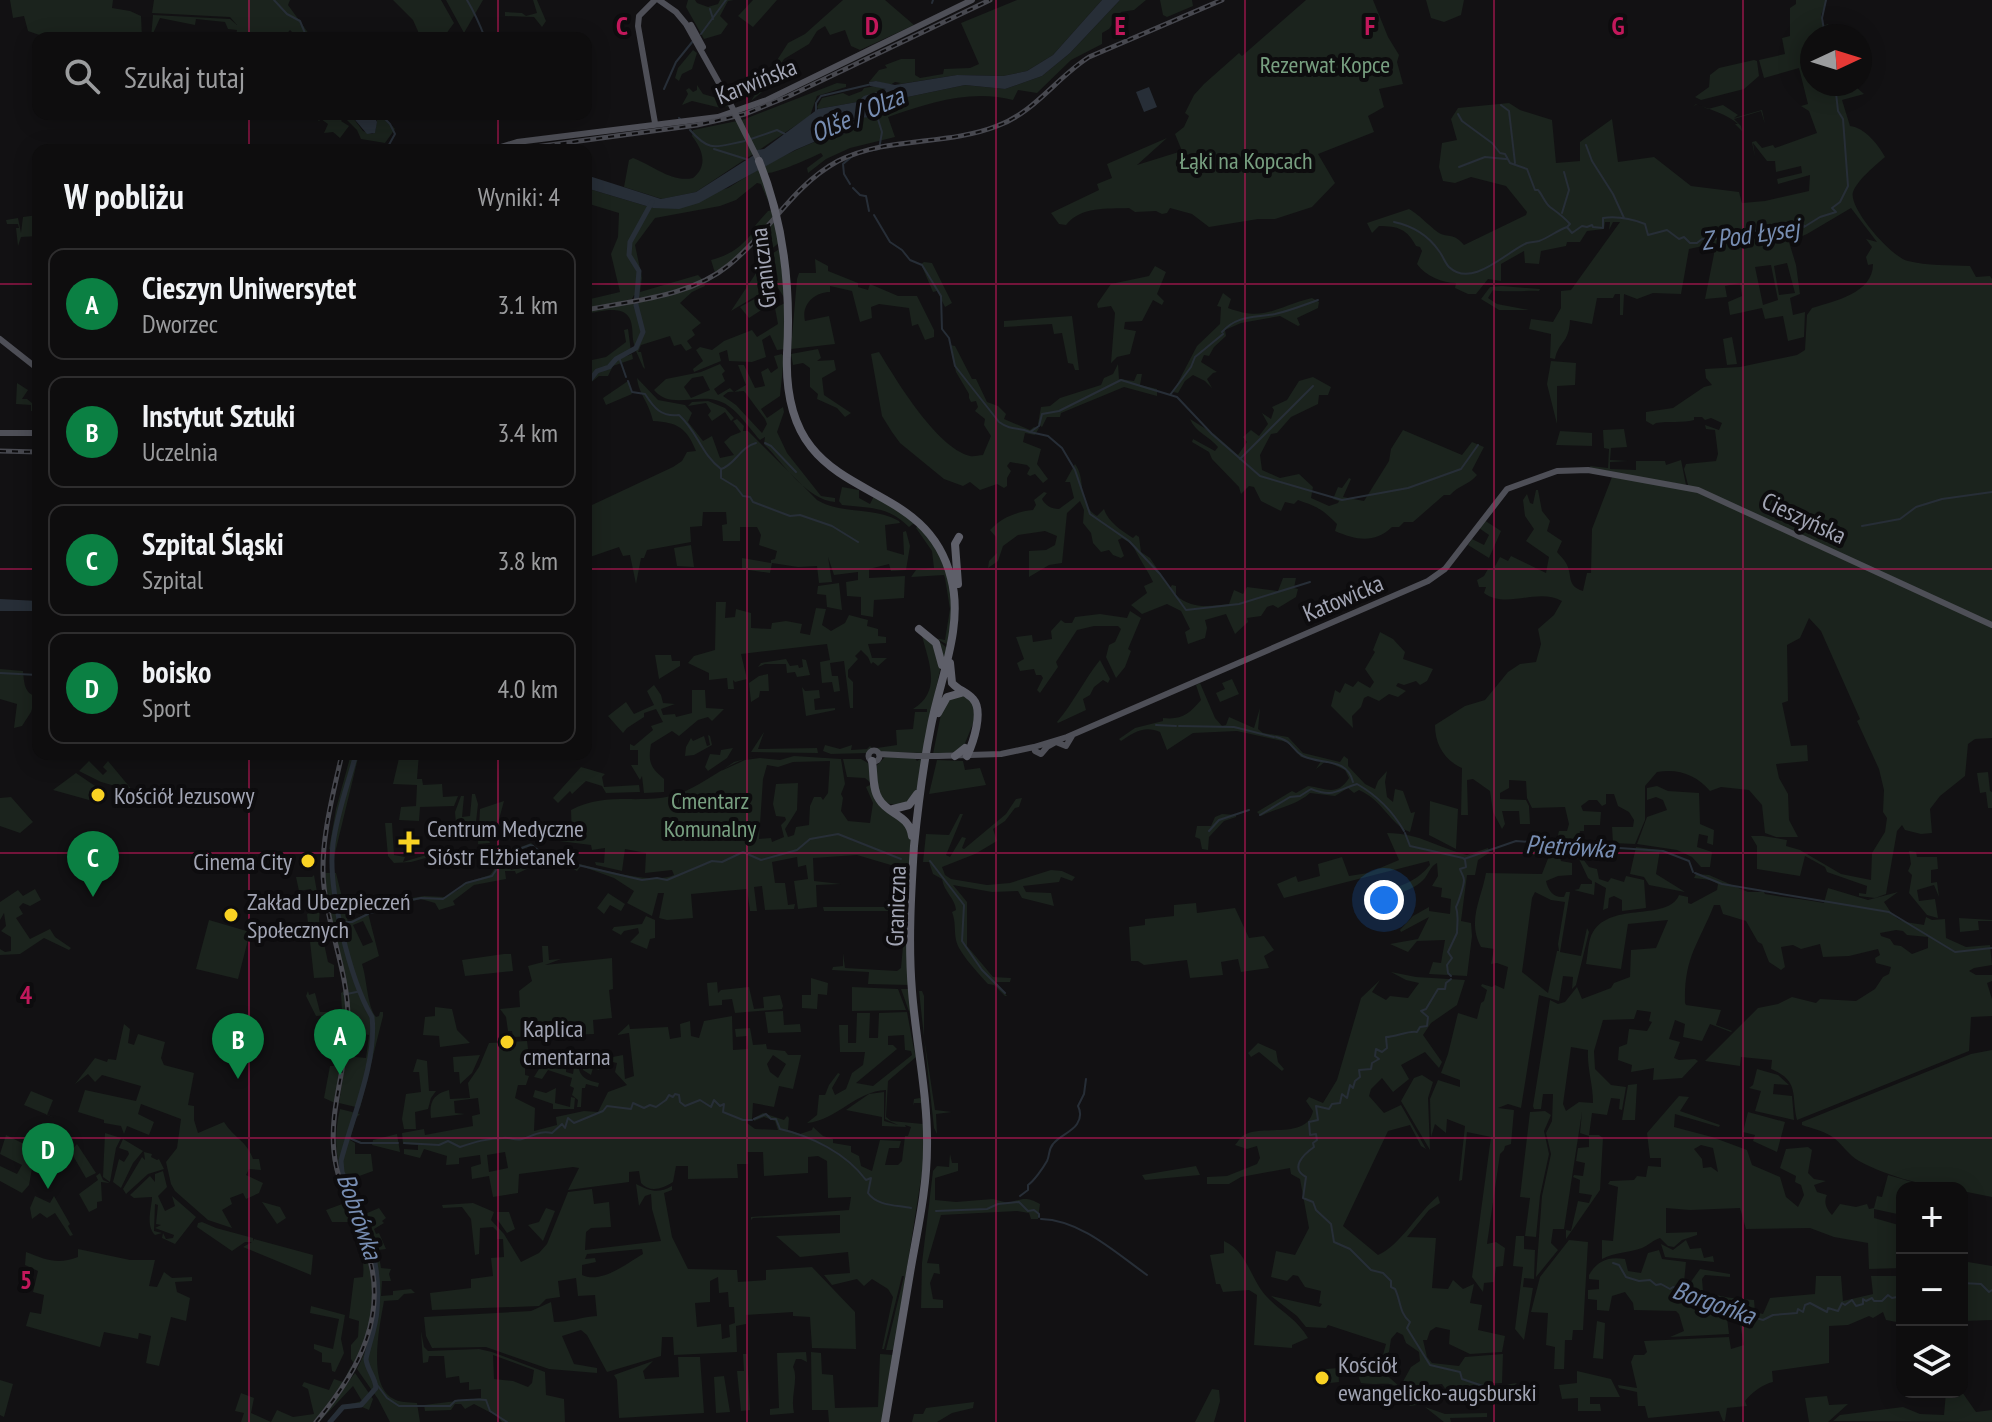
<!DOCTYPE html>
<html lang="pl">
<meta charset="utf-8">
<style>
:root{--surface:#0e0d0e;--page:#1c1b1c;--text:#f1f3f6;--muted:#9b9c9e;--line:#2e2d2e;--accent:#0b8043}
body{margin:0;font-family:"PT Sans Narrow",sans-serif;background:var(--page);color:var(--text)}
.controls{position:absolute;right:24px;bottom:24px;display:grid;overflow:hidden;border-radius:16px;box-shadow:0 4px 20px #0003}
.controls button{width:72px;height:72px;display:grid;place-items:center;padding:0;border:0;border-bottom:2px solid var(--line);background:var(--surface);color:var(--text);font:40px sans-serif}
.compass{position:absolute;left:1800px;top:24px;width:72px;height:72px;border-radius:50%;background:var(--surface);box-shadow:0 4px 20px #0003;rotate:86deg}
.you{position:absolute;left:1384px;top:900px;width:28px;height:28px;margin:-20px;border:6px solid #fff;border-radius:50%;background:#1a73e8;box-shadow:0 0 0 12px #1a73e833}
.badge{display:grid;place-items:center;width:52px;height:52px;border-radius:50%;background:var(--accent);color:#fff;font-size:26px;font-weight:700}
.pin{position:absolute;translate:-50% -66px;filter:drop-shadow(0 2px 4px #0008)}
.pin::after{content:'';position:absolute;top:42px;width:28px;height:24px;background:inherit;clip-path:polygon(0 0,100% 0,50% 100%)}
.list{margin:0;padding:0;list-style:none}
h2{display:flex;justify-content:space-between;align-items:center;height:104px;margin:0;padding:0 32px;font-size:34px}
h2 small{font-size:26px;font-weight:400;color:var(--muted)}
.list li{display:grid;grid-template-columns:52px 1fr auto;gap:24px;align-items:center;box-sizing:border-box;height:112px;margin:0 16px 16px;padding:0 16px;border:2px solid var(--line);border-radius:16px}
.list b{display:block;font-size:30px;white-space:nowrap}
.list p{margin:0;font-size:26px;white-space:nowrap;color:var(--muted)}
.list em{font-size:26px;font-style:normal;color:var(--muted)}
.icon{flex:none;width:44px;height:44px;fill:none;stroke:currentColor;stroke-width:2;stroke-linecap:round;stroke-linejoin:round}
.map{position:relative;flex:none;width:1992px;height:1422px;overflow:hidden}
.search{position:absolute;background:var(--surface);box-shadow:0 4px 20px #0003;left:32px;top:32px;width:560px;height:88px;display:flex;align-items:center;gap:20px;box-sizing:border-box;padding:0 28px;border-radius:16px;color:var(--muted);font-size:30px}
.panel{position:absolute;background:var(--surface);box-shadow:0 4px 20px #0003;left:32px;top:144px;width:560px;height:616px;border-radius:16px}
.map>svg:first-child{display:block}
.green{fill:#1b231d;fill-rule:evenodd}
.water{fill:#272e37}
.lines{fill:none;stroke-linecap:round;stroke-linejoin:round}
.stream{stroke:#272e37;stroke-width:2}
.river{stroke:#272e37;stroke-width:5}
.major{stroke:#4e4f57;stroke-width:6}
.highway{stroke:#5e5f69;stroke-width:8}
.rail-casing{stroke:#47484f;stroke-width:5}
.rail{stroke:#0d0c0e;stroke-width:2;stroke-dasharray:6;stroke-linecap:butt}
.major-bridge{stroke:#4e4f57;stroke-width:6}
.highway-bridge{stroke:#5e5f69;stroke-width:8}
.grid{fill:none;stroke:#c2185b;stroke-width:2;stroke-opacity:0.55}
.poi-dot{fill:#f9d223;stroke:#0d0c0e;stroke-width:3}
.labels{text-anchor:middle;dominant-baseline:central;stroke-width:8;stroke-linejoin:round;paint-order:stroke}
.park-label{font-size:24px;fill:#78a081;stroke:#0d0c0e}
.street-label{font-size:24px;fill:#a2a5b4;stroke:#0d0c0e}
.poi-label{font-size:24px;fill:#a2a5b4;stroke:#0d0c0e;text-anchor:start}
.water-label{font-size:26px;font-style:italic;fill:#778db2;stroke:#0d0c0e}
.grid-label{font-size:26px;text-anchor:middle;font-weight:bold;fill:#c2185b;stroke:#0d0c0e;stroke-width:8;stroke-linejoin:round;paint-order:stroke}
</style>
<div class="map">
<svg width="1992" height="1422" viewBox="0 0 1992 1422">
<rect width="100%" height="100%" fill="#121113"/>
<path class="green" d="M10,0H113L112,8L130,11L141,16L142,38H48L28,31L24,16L13,18Z
M154,0H290L288,5L312,38H298L290,30L283,38H240V35H236L237,30L228,29L225,22L196,19L195,25L160,18L151,38L153,15L230,19L237,25L230,17L152,13Z
M393,0H441L454,23L443,38H421L413,20Z
M446,0H483L464,33Z
M533,0H537L546,21L542,27L534,17L505,16V12L522,13L526,16L537,13Z
M688,0H695L697,3L708,7L718,4L720,0H734L728,1L720,16L728,24L721,34L704,39L686,7Z
M753,0H777L753,27L738,16Z
M843,0H885L914,25L860,50L851,46L845,30L830,35L825,26L817,31L809,44L784,59L762,92L751,101L788,43L805,34Z
M1017,0H1102L1053,55L1027,71L1003,76L957,75L894,85L901,83L895,82L890,85L876,81L869,82L879,70L887,68L885,65L901,59H915V75L920,78L943,74L944,69L970,68L979,64L961,23Z
M1120,0H1146L1134,10L1121,12L1109,29L1102,33V44L1071,60L1037,93L1018,90L1013,100C971,89 929,103 888,117L895,137L850,148L826,159L808,173L807,168L823,156L821,153C810,158 776,174 766,173L764,166C781,157 799,148 817,141C833,135 853,137 861,118L882,113L891,102L898,99L965,85L1005,89L1042,76L1070,53Z
M1160,0H1192L1193,6L1167,17L1163,15Z
M1306,0H1373L1388,37L1399,55L1397,62L1403,84L1379,89L1384,107L1368,116L1374,132L1318,154L1335,183L1312,207L1275,219H1258L1209,227L1192,214L1170,208L1167,213L1162,214L1156,211L1135,212L1129,208C1107,209 1081,206 1066,225L1059,224L1051,213L1099,190L1097,184L1112,178L1107,164L1167,138L1137,165L1182,151L1175,134L1184,127L1189,116L1185,113L1194,95L1204,84L1239,53L1242,56Z
M1426,0H1464L1461,15L1444,22L1431,18Z
M1796,0H1827L1821,15L1823,26L1828,24L1830,29L1838,26L1841,30L1829,36H1812V84H1843L1844,87L1859,84L1856,87L1864,94L1842,100L1850,126C1865,128 1878,144 1885,157C1876,165 1858,179 1853,192C1848,208 1892,258 1908,261C1927,266 1950,265 1970,266L1976,277L1990,276L1992,279V738L1975,739L1968,744L1965,776L1940,796L1930,809L1932,833L1921,834L1905,830L1902,825L1897,831L1886,894L1875,898L1859,896V893L1866,894L1867,886L1827,872L1825,867L1805,856L1800,876L1757,869V846L1751,836H1763L1787,840L1786,846L1800,850L1841,874L1871,880L1872,853L1885,832L1887,818L1883,812L1884,790L1879,769L1857,721L1860,719L1821,631L1809,618L1800,638L1787,645L1788,701L1782,703L1791,746L1807,745L1808,761L1776,764L1779,778L1788,794L1789,820L1798,837H1776L1765,833L1762,805L1749,790L1721,787L1710,791C1697,775 1678,768 1657,772L1645,786V820L1635,844L1613,843L1612,827H1633L1634,820L1629,812L1618,806L1614,794H1606V804L1602,806L1597,800H1589L1581,806L1583,811L1601,812L1600,825H1584V831H1580L1578,842L1557,839L1559,831H1567L1569,824L1565,807L1532,808L1527,798L1526,781L1509,780V788L1500,793V799L1526,800L1529,806L1530,824H1520L1519,811H1502L1505,824L1502,829L1493,812L1490,791L1473,779L1467,780L1468,815H1461L1462,768C1444,760 1435,744 1435,725L1465,706L1485,700L1508,672L1520,664L1536,662L1541,644L1538,629L1554,615L1562,601C1537,587 1507,610 1484,593L1486,587H1479L1477,580L1484,576L1488,569L1493,570L1500,557L1508,561L1511,556L1546,573L1549,557L1526,541L1534,529L1525,516L1523,500L1527,494L1530,503L1533,504L1536,490H1538L1542,511L1550,521L1547,531L1562,541L1557,552C1560,556 1564,559 1566,563C1573,575 1566,586 1583,591L1587,573H1591L1592,529L1612,477L1689,489L1684,469L1686,464L1716,461L1718,454L1715,430L1706,429L1705,425L1719,430L1722,423L1711,418L1705,420L1702,417H1694V420C1683,423 1668,421 1656,423L1653,425L1646,421V412L1673,408L1704,387L1712,385L1706,378L1705,369L1740,367L1797,355L1805,350L1807,315L1812,308C1835,301 1873,293 1873,264L1868,265L1866,257L1872,247L1866,239L1877,242L1851,208L1807,234L1789,242L1796,265L1800,294L1790,298L1793,315L1805,312L1804,337L1788,341L1783,316L1765,319L1762,308L1730,315L1728,302L1742,296L1740,283L1725,286L1727,297L1705,299L1714,254L1713,249L1703,246L1689,249L1681,294L1653,293L1637,299L1624,294L1623,315H1620V294H1615L1613,298H1597L1592,324L1570,320C1569,344 1559,340 1555,359L1550,358L1551,334L1529,329L1531,319L1553,322L1561,308V291L1571,290L1620,222H1613L1609,230L1610,222H1605L1604,229L1587,231L1580,242H1567L1566,246L1541,251L1539,264L1525,263L1524,251L1501,264V281L1488,279L1476,294H1468L1455,288L1456,283C1443,283 1425,276 1417,264L1422,251L1420,247L1416,246C1407,229 1398,226 1379,226L1372,233L1367,223L1409,209C1420,215 1434,231 1441,234C1454,238 1454,234 1464,245L1526,215L1527,212L1506,186L1471,177L1455,183L1443,181L1439,167L1442,143L1457,140L1451,119L1458,108L1509,103L1520,110L1552,120L1556,163L1580,161V142L1612,119L1618,162L1654,157L1691,186L1739,192L1742,203L1765,201L1809,191L1810,175L1778,184L1777,179L1802,173L1801,166L1776,172L1775,161H1767L1753,143L1755,157L1752,142L1756,141L1762,148L1773,145L1775,148L1817,133L1809,111L1801,106L1808,104L1799,68L1764,78L1759,60L1785,54L1782,38L1790,36V8L1796,4ZM1787,263L1795,293L1779,295L1774,266ZM1771,265L1778,300L1763,305L1755,267Z
M693,50L697,53L692,69L682,74L679,81L675,78L678,68Z
M1754,60L1757,61L1759,76L1744,89L1701,100L1695,97L1709,87L1710,75L1719,68Z
M837,83L846,84V87L817,96L810,116L696,192L662,199L624,187L629,160L633,158C652,165 672,183 693,178C709,165 702,149 692,136L693,130L742,120Z
M697,85L703,94L724,100L729,106L721,108L692,101L682,105L688,94L686,90L689,88L693,92L697,90Z
M876,86L887,89L857,102L818,109L817,107L822,98L843,93L849,96L862,91L864,88Z
M1697,104L1708,109L1723,105L1738,115L1734,118L1762,110L1765,124L1761,111L1734,119L1741,126L1742,131L1735,124H1738C1727,114 1710,110 1697,104L1693,107L1696,104Z
M310,114H350L363,131L372,134L375,132L377,120L373,114H382L395,129L385,143L361,139L357,130L344,117L341,121L349,126L340,138L333,132L324,133L328,124L321,119L319,121Z
M759,169L770,200L768,201L761,184L757,183L736,200L720,206L655,218L635,245L642,278L640,292L698,275L703,280C685,288 651,303 634,295L632,299L586,309V300L620,292L611,254L618,237L619,213L586,203V188L653,208L728,188Z
M773,210L774,215C753,240 733,263 705,280L715,273L711,260C731,255 742,246 755,230L753,228L768,211Z
M38,215V236L21,237L18,246L16,228H19L18,224H7L6,220L18,218L21,233L23,217Z
M775,219L780,242L769,251L759,241L725,271L707,282L742,255Z
M781,248L786,299L785,349L777,350L770,335L762,340L766,357L752,362L729,361L727,350L719,353L721,361L694,372L693,369L703,361L696,350L700,347L712,350L724,341L752,330L757,337L778,324L775,308L785,303V299L775,283L778,280L774,257L770,255Z
M766,258L768,261L762,268L765,284L774,283L773,286L731,311Z
M815,259L828,266V271L858,283V287L868,290L870,284L898,296H917L934,330V337L925,340L918,324L912,326L909,308L879,304L871,307L872,318L860,322L852,291L830,286V292C815,292 801,304 805,321L829,316L835,344L791,349L797,279L799,273H816Z
M924,262L932,263L952,303L945,307L937,291L933,292L921,264Z
M1155,266L1166,272L1157,294L1164,301L1162,305L1153,300L1142,321L1125,322L1124,329L1136,331L1130,354L1117,357L1111,363L1115,313L1111,306L1098,308L1097,304L1111,284L1149,276Z
M704,283L705,286L692,292L680,303L701,323L692,330L695,335L687,341L692,348L686,351L681,344L674,346L670,336L641,345L638,352H641L645,369L643,367L636,351L644,333L637,306L640,300L679,292Z
M1502,286L1540,289L1539,291C1526,290 1503,293 1493,290L1488,298L1497,304L1529,310H1499L1481,299L1490,287Z
M769,291L775,301L749,318L740,307Z
M1223,293L1231,299L1228,308C1265,322 1275,307 1312,298L1319,302L1318,308L1297,318L1300,325L1298,326L1280,316L1241,323L1225,330L1226,336L1214,347L1209,356L1204,355L1201,362L1217,372L1213,373L1207,379L1212,388L1205,381L1193,375L1185,381L1178,393L1173,392L1197,346L1220,324L1221,307L1217,306Z
M634,302L642,330L635,347C632,339 633,335 632,327C630,302 602,311 586,314V311Z
M1072,316L1079,370H1075L1073,364L1068,363L1062,333L1054,334L1052,324L1004,327V321Z
M628,329L631,351C623,355 616,361 608,365C599,371 593,371 586,381V371L592,366V360L606,357L626,342L624,330Z
M1732,337L1737,364L1727,365L1723,339Z
M950,345L955,346L972,379H976L987,402L998,406L1006,414L1004,419L1030,430L1034,427L1039,428L1035,435L1025,433L1023,442L1041,449L1037,464L1048,479L1043,483L1035,474L1030,476L1027,474L1030,468L1027,465L1010,462L1007,466L1011,471L1007,478V486L1004,488L997,484L980,490L970,482L963,486L944,479L900,443L892,432L882,416L871,354L879,352C897,381 936,447 970,456C974,457 978,455 983,455L991,436L984,425L985,419L975,411L978,407L976,401L971,402L969,398V394L956,372Z
M818,349L821,358L817,361L834,360L836,370L822,378L824,395L851,413L845,417L837,408L817,399L818,394L810,387V368L803,363L793,365L791,354Z
M632,354L633,359L613,366L608,376H599L589,384L587,393L591,399L586,402C586,386 590,369 609,369L616,360Z
M782,354L784,357L780,396L761,409L767,418L783,407L784,412L777,432L787,453L821,496L835,498V502C807,500 783,463 764,444L765,437L760,440C749,428 735,406 719,401C698,393 670,410 654,390L666,379L701,372L720,364L725,371L722,374L725,381L714,389L718,395L730,388L734,392L746,385L738,365H744L755,388L765,386L761,372L768,368L771,373L778,368L774,356ZM703,376L710,390L691,398L684,387L692,378ZM744,391L765,419L767,424L762,433L736,405L723,396L728,392Z
M1551,361L1576,363L1575,385L1557,386V424L1547,384Z
M1118,364L1119,379L1134,381L1137,374H1142L1140,385L1157,389V396L1124,387L1061,413L1060,417H1047L1042,427L1038,424L1041,407L1050,406L1060,398L1101,385L1104,378L1113,374Z
M1313,377L1331,387L1328,395H1319L1318,404L1291,417L1277,433L1271,434L1260,455L1262,470L1280,478L1299,474L1313,487L1311,498L1329,506L1338,503L1339,501L1333,499L1338,487L1342,488L1349,478L1351,479L1343,497L1364,501L1389,461L1391,449L1403,430L1462,455L1472,442L1484,447L1472,470L1477,475C1469,485 1459,485 1450,495H1444L1413,522H1404L1399,527H1392C1374,544 1356,540 1335,531L1337,524C1322,509 1318,507 1298,500L1294,504L1285,502L1281,511L1261,501L1254,487L1249,486L1241,494L1239,487L1212,459L1209,452L1192,442L1193,439L1215,451L1218,447C1209,436 1195,432 1190,419L1214,434L1238,455L1247,442L1243,437L1251,430L1259,436L1268,424L1262,413L1271,419L1274,410L1272,407L1287,400L1299,381Z
M637,378L658,400L685,405L692,413L688,422L703,441L712,436L720,458L734,455L724,442L731,436L741,432L733,421L737,419L744,426L743,431H748L817,500C842,515 873,506 899,521L900,523L885,525L887,550L904,555L903,532L906,531L910,546L906,570L891,571L889,564L869,569V578L905,576L904,598L874,600L873,617L861,615V597L847,596L846,582L858,580V572L834,575L828,557L832,582L819,583L817,566L798,567L772,563L770,573L742,569V558L771,563V560L775,559L777,551L759,545L761,535L757,527H740V541H723L722,525L727,524L726,512H703L702,526L690,527L691,542L647,550L644,558H641L636,584L630,555L623,556L619,547L590,557L586,554V497L592,505L673,467L682,461L687,452L696,451C687,428 677,422 653,421C649,402 639,395 637,378Z
M628,381L632,394L606,405L603,398Z
M17,383L28,390L22,399H27L38,408V411H31V405L16,404Z
M708,401L725,408L734,418L731,421L725,412L712,421L708,415L711,411L706,403L688,406L692,402Z
M1624,429L1627,447L1611,448L1610,460L1628,461L1610,462V469L1636,470V461H1665L1666,465L1681,460L1686,485L1591,469L1590,466L1608,468L1609,449L1604,448L1603,430Z
M1560,431L1592,433V446L1556,445Z
M1075,464C1087,480 1076,503 1097,516L1104,509C1108,522 1122,531 1133,538L1136,535L1139,537L1141,552L1150,558L1170,588L1172,585L1176,586V595C1192,610 1210,606 1229,604L1234,590L1243,594L1247,587L1278,591L1283,578H1296L1294,588L1298,589L1296,597L1278,608L1273,605L1267,607L1261,616L1247,618L1248,622L1235,634L1226,614L1205,620L1207,628L1205,638L1188,644L1185,632L1190,629L1181,611L1167,604L1142,614L1131,605L1147,593L1144,586L1153,582C1148,571 1136,554 1133,545L1122,538L1118,540L1124,556L1121,558L1113,555L1109,550L1101,552L1093,543L1091,533L1083,523L1084,510L1080,501L1067,513L1062,563L1049,565L1029,577V551L1046,550L1055,545L1057,536L1045,531L1018,535L1003,546L998,561L988,568L989,561L997,553L996,537L990,530C1002,517 1016,512 1033,510L1036,505L1034,500L1044,492L1047,493L1042,499C1045,505 1051,509 1059,509L1074,498L1070,482H1065Z
M842,487L859,490V498L870,504L874,496L917,521L909,527C888,506 869,508 842,505L839,501Z
M1484,520L1501,531L1489,558L1468,545L1472,539L1484,545L1489,535L1479,528Z
M919,524C952,563 956,597 948,645L935,638L947,648L943,663L934,638L945,640L950,609L945,578L944,575L911,577L916,570L934,568L932,551L916,528Z
M691,545L694,567L677,566L674,548Z
M839,583L842,610L827,607L826,595L817,594L818,586Z
M716,602H726L725,618L735,617L736,609L751,613V628L771,629L772,623L786,621L802,624L800,633L810,635L816,608L826,609L822,625L831,631L845,623L849,615L868,620L867,626L878,629V636L886,637V643L868,644L872,658H887L878,666L873,662L871,664L868,657L861,650L855,656L858,659L848,670V677L853,682V708H850L844,661L830,663L832,676H838L840,691L834,692L832,682L822,683L820,662L830,660L827,644L741,654L747,679L735,682L733,680L734,689H728L727,678L709,680V673L688,663L694,656L715,650Z
M1130,611L1141,618L1128,649L1131,651L1125,667L1116,678L1106,657L1109,645L1115,642L1121,629L1118,626H1094L1077,630L1056,662L1058,667L1040,693L1037,690L1043,678L1041,675H1036L1034,669L1020,671L1017,663L1024,659L1016,637L1032,635L1033,642L1052,639L1051,631L1061,620L1065,623H1072L1075,617L1100,614L1127,618Z
M1380,632L1393,639L1405,652L1403,659L1433,669L1427,681L1420,685L1416,681L1404,685L1398,683L1396,686L1406,691L1398,697L1389,694L1379,701L1368,696L1364,698L1361,707L1352,716L1353,728L1331,706L1335,690L1340,693L1345,683L1353,687L1358,681L1370,688L1374,682L1365,669L1375,652L1373,650Z
M922,636L932,640L941,662L940,670L923,753L881,752L877,748L897,745L896,730L913,729L915,712H927V709H913C942,691 929,663 922,636Z
M655,655H671L672,661H680V666L659,679Z
M786,659L790,666L798,665L799,668L803,667L802,659L806,660L810,675L797,677L795,672L787,673L786,664H765L758,667L761,663Z
M1100,660L1110,679L1108,683L1103,680L1094,687L1090,695L1083,699L1086,710L1058,723L1057,722C1074,702 1084,680 1100,660Z
M0,669L23,671C24,681 24,694 36,696L31,712L22,726L14,728L17,704L0,699Z
M768,674L769,691H760L759,697L751,702L749,683L759,676Z
M1232,679L1239,694L1220,702L1216,693L1225,689L1222,683Z
M1200,683L1215,718L1222,726L1226,725L1229,717L1254,728L1260,708L1258,729L1263,733L1288,737L1303,753L1340,762L1344,756L1348,759V766L1365,784L1375,789L1378,781L1387,771L1385,782L1387,797L1393,802L1395,789L1403,791L1411,813L1415,812L1410,832C1390,825 1384,801 1359,790L1354,793L1348,788L1335,796L1310,793C1297,805 1277,808 1261,816L1257,812L1292,791L1296,793L1308,786C1326,788 1337,797 1349,778L1345,770L1326,761L1316,769L1321,761L1301,757L1287,742L1237,731L1193,733L1167,750L1160,732C1145,725 1134,732 1121,741L1119,739L1135,728L1163,721V718C1182,720 1189,714 1201,700L1196,685Z
M654,685L661,695L663,703L675,704L661,709L663,715L675,714L676,717L692,713V690H705L706,708L724,709L712,721L708,717L698,720L679,736L672,731L651,744C648,762 650,767 664,779V792L644,793L642,776L640,780L631,765H638V750H630V744L634,746L653,730L651,726L663,722L656,709L644,713V717L627,728L623,733L608,716L626,702L634,714L654,705L647,691Z
M802,687L805,691L819,690L820,698L814,699L815,710L835,708V710L806,716Z
M959,693L972,700L975,719L963,748L960,752L933,754L943,704Z
M764,732L758,749L817,748L818,753L751,752Z
M708,735L710,736L712,745L694,755L685,756L686,747L691,738L693,741L704,736L707,746L710,745Z
M825,745L840,749L852,745L851,750L867,749L870,746L872,748L867,753L831,754L823,751Z
M733,748L727,758L708,771L705,767L710,754L720,755L721,750Z
M351,754H359L335,853L329,849L336,809Z
M400,754H419L417,779H422L423,785L442,784L443,797L458,796L454,806L420,807L419,821L399,820L401,807L416,806L417,785L393,784Z
M757,756L734,762L721,771L745,760L760,758L780,760L794,756L841,759L845,784L841,794L843,798L841,811L848,821L870,823L873,803L866,787L872,784L865,778L847,777L843,759H861L868,763L872,785L911,832L909,985L868,984L869,972L832,970L833,967L843,966V953L845,968L897,971L901,968L906,914L899,911H824L823,907H901V868L857,855L813,858L814,881L841,884L816,885L817,907L798,909L794,881L808,879L806,865L798,867L797,857L772,862L775,883H785L788,905L795,904L794,909L765,910L762,886L754,887L757,911H750L747,889L691,894L693,918L667,920L659,918L664,893H658L652,916L627,903L634,891L614,878L581,866L577,871L563,863L564,860C590,866 651,886 674,875L672,870L645,873L646,853L625,849L622,871L596,865L595,862L604,863L605,848L592,850L591,845L559,841L560,838L572,837L571,810C607,791 639,805 675,795C707,785 724,762 757,756ZM830,761L828,793L823,800L821,797H814L810,806L809,825L796,827L794,835L788,837L785,829L797,810L798,783L776,784L773,804L776,816L785,817L786,820L781,825L784,837L772,842L771,838L759,839L763,779L767,765L778,767L793,762Z
M885,757H914L917,761L922,758L917,789L910,802C876,812 876,789 877,765Z
M937,760L963,761L965,770L980,768L986,785L929,794Z
M89,761L103,775L107,771L103,767L108,761L133,791L101,782L79,771Z
M581,767L605,774L602,777L604,787L639,785L640,792L606,793L602,786L586,781L572,794L570,791L558,803L553,798Z
M1988,772L1990,791L1992,792V808H1988L1986,792L1980,793L1977,773Z
M76,773L98,788L89,800L53,790Z
M1657,786L1668,791L1699,793L1700,824L1714,830L1713,845L1707,843L1708,836L1699,834L1697,847L1712,852L1710,867H1701L1692,857L1677,850L1637,844L1647,817L1667,810L1663,800L1656,797L1647,800V788Z
M472,794H475L478,804L474,840H472L471,837H457L455,812L461,796H464L462,817L470,816Z
M11,797L33,822L20,833L0,826V798Z
M1022,798L1019,807L1015,808L1005,821L993,829L997,841L975,854L942,867L945,875L951,879L987,885L1010,883L1051,870L1062,871L1075,877L1072,881L1061,877L1059,882L1023,886L1026,892L1051,893L1054,906L1022,898L1018,891L992,892L953,885L967,902V946L993,977L1011,978L1010,982H996L1007,996H1005L994,985L988,984C979,974 958,952 956,940C954,930 956,922 952,912L956,910C955,898 944,892 942,879L933,874L929,862H923L926,834L949,835L960,814H963L946,855L950,857L962,837L966,838L962,848L964,849L1006,814L1016,799Z
M504,801L498,823L502,825L486,832L490,843L478,844L480,809Z
M1430,801L1458,809L1456,849L1429,835Z
M1222,814L1236,815V817L1224,821L1209,837L1208,850L1202,849L1200,839L1195,837L1197,826H1211L1215,817Z
M385,823H392L394,855L405,857L403,862L446,849L451,851L411,862L394,863L388,856Z
M1387,833C1420,833 1438,848 1467,855L1488,848L1489,853L1478,860L1475,875H1467L1461,921L1471,923L1472,936L1467,976L1429,974L1433,962L1441,963L1445,940L1417,941L1408,952L1390,944L1418,939L1429,917L1401,932L1400,930L1413,916L1429,907V911L1450,914L1451,899L1441,897L1442,888L1432,886L1438,876L1437,863C1430,867 1430,871 1425,878C1419,885 1411,889 1403,892V897L1392,904L1384,892C1403,885 1417,881 1430,865L1429,861L1284,898L1277,884L1296,876L1298,882L1320,876L1318,864L1342,857L1349,876L1368,873L1399,860Z
M1535,841L1601,844L1600,852H1591L1589,847L1580,849V855L1589,867L1597,869L1599,879L1608,882L1611,878L1624,882L1626,876L1644,880L1646,908L1622,911V900L1614,896L1609,898L1608,908L1603,910L1606,888L1595,882L1594,895L1574,890L1579,889L1581,884H1592V881L1588,878L1579,859H1571L1569,850H1558L1561,861L1572,863V875L1558,876L1546,881C1548,890 1553,898 1564,897L1566,892H1570L1560,952L1581,956L1587,928L1589,932L1576,985L1572,989L1573,977L1563,976L1559,1001L1539,995L1521,1108L1508,1104L1498,1108L1514,1110L1511,1144L1505,1146L1504,1150L1500,1154L1487,1244L1496,1242L1505,1248L1503,1266L1496,1267L1494,1282L1484,1283L1483,1292L1472,1277L1491,1137L1467,1132L1462,1180L1459,1181L1465,1126L1447,1119L1446,1133L1435,1124L1431,1137L1430,1099L1438,1080L1460,1087V1080L1441,1073L1448,1054L1458,1013L1477,1019L1481,1003L1484,1001L1487,990L1481,986L1482,984L1492,987L1495,985L1504,989L1508,967L1497,963L1491,964L1494,949L1481,947C1467,921 1481,900 1486,873L1542,874L1549,856L1533,855ZM1535,892L1551,900L1565,902L1558,944L1559,951H1557L1548,993L1522,972L1532,898Z
M531,843L549,859L516,874L515,871H505L506,879L474,885L453,901L455,905L439,910L435,903L421,899L401,904V900L424,896L445,897L458,890L464,883L490,875L507,852ZM531,846L546,860L528,868L526,865L511,870L508,861L511,859L510,854Z
M1636,847L1660,850L1656,874L1685,892L1649,885L1644,877L1630,874Z
M1909,851L1916,852L1917,857H1937L1938,869L1931,870V883L1937,882L1939,897L1934,885L1917,890L1919,901L1935,899L1938,918L1927,915L1909,893L1912,875L1908,871L1911,864Z
M325,873H336L348,922L368,913L379,956L362,964C367,979 367,1006 376,1017L379,1016L380,1012H383V1016L360,1108L339,1103L346,1056L366,1058L369,1035L359,1033V1028L350,1026C348,974 326,925 325,873ZM363,921L373,942L363,946L353,925Z
M1696,874L1709,875L1748,892H1764L1765,894C1786,898 1804,899 1824,903L1828,888L1868,900L1898,892L1884,902C1898,924 1901,921 1924,925L1926,917L1932,920L1945,919L1946,938L1966,947L1990,945L1992,965L1974,968L1969,971L1976,975H1992V981L1987,983L1992,999V1016L1971,1017L1969,1051L1797,1120C1791,1095 1800,1081 1771,1069L1772,1060L1741,1057L1740,1066L1705,1061L1758,1008L1778,1004L1792,997L1816,1003L1820,999L1856,1001L1875,989L1883,977L1889,974L1891,967L1876,963L1875,958L1880,955L1878,949L1849,956L1823,957L1820,944L1801,949L1793,945L1781,947L1785,967L1781,970L1769,962L1762,944L1758,942L1746,921L1723,914L1720,905H1714C1698,945 1684,957 1685,1003L1686,1005L1721,1010L1716,1025L1732,1031L1731,1032L1710,1024L1702,1041L1683,1037L1685,1024L1675,1020L1669,1039L1680,1042L1674,1058L1679,1060L1695,1059L1698,1061L1682,1078L1653,1080L1654,1068L1631,1072L1632,1065L1618,1060L1619,1047L1627,1044L1629,1029L1647,1031L1652,1022L1649,1021L1651,1012L1637,1010L1634,1019L1603,1020L1594,1051L1595,1069L1611,1085L1626,1087L1622,1110L1619,1109L1620,1099L1611,1098L1607,1115L1592,1113L1589,1135H1599L1603,1138L1600,1190L1566,1239V1230L1571,1231L1578,1201L1589,1203L1592,1195L1579,1193L1580,1180L1573,1177L1574,1175L1583,1176L1585,1163L1576,1161L1578,1148L1589,1147V1136L1580,1133L1582,1112L1564,1229H1553L1551,1243L1558,1250L1536,1277L1542,1196L1551,1154L1546,1133L1552,1121L1553,1094H1543L1541,1109H1534L1533,1106L1550,1000L1558,1004L1565,1002L1577,987L1582,999L1611,988L1614,983L1630,977L1631,950L1656,948L1668,920L1628,924L1621,969L1586,964C1588,955 1588,939 1593,932C1612,901 1668,922 1679,895L1688,897V903L1691,904L1717,890L1718,884L1711,880L1694,878ZM1896,930L1903,931L1907,935L1928,937V948L1912,954L1901,946L1894,945L1890,939L1881,936L1880,933ZM1571,1047L1588,1050C1587,1069 1593,1084 1593,1103L1579,1102L1566,1111L1563,1104Z
M314,875L320,909L319,920L328,962L334,965V977L314,978L307,914L315,911L311,889L299,891L296,877H312Z
M35,889L41,900L30,906L23,903L19,907L23,914L16,918L30,939L50,929L55,937L71,948L69,950L44,938L20,954L0,955V949L5,952L11,951V937L1,931L6,926L4,913L0,920V902L18,890L23,896Z
M608,893L625,904L621,911L610,905L604,914L597,908Z
M1196,903L1197,913L1235,908L1249,938L1264,936L1274,950L1264,956L1269,968L1241,972L1238,959L1221,962L1223,975L1190,978L1187,960L1144,965L1138,961H1131L1129,927L1145,925V919L1174,916V905Z
M646,916L655,920V938L650,939L647,949L630,942L639,933L638,928L624,931L621,935L612,930L614,927L642,924Z
M1959,918L1992,920V921H1978L1979,930L1960,932Z
M209,920L250,932L238,979L196,969Z
M542,946H548L549,960L561,959L545,965L612,958L613,989L609,990L612,1018L593,1020L594,1034L513,1037L512,1031H508L506,1017L500,1009L520,1007L519,991L532,981L528,966L543,962Z
M504,954H511L513,971L465,976L462,960Z
M1391,972L1416,977L1465,980L1457,1005L1431,1023L1423,1035L1442,1062L1439,1068L1425,1052L1401,1065L1409,1079L1393,1092L1382,1078L1371,1089L1369,1096L1384,1113L1401,1105L1426,1149L1421,1146L1410,1125L1388,1131L1343,1226L1378,1255C1400,1246 1418,1212 1438,1196L1440,1203L1429,1210L1407,1237L1436,1238L1432,1288L1448,1289L1453,1280L1463,1289L1474,1284L1470,1303L1482,1305L1478,1330L1505,1336L1502,1352L1470,1354L1449,1344L1450,1330L1436,1327L1430,1331L1427,1340H1423L1427,1357L1432,1363L1459,1366L1465,1357L1503,1354L1502,1383L1483,1384C1497,1393 1503,1384 1517,1383L1505,1394L1510,1401L1518,1402V1404H1506L1503,1399L1498,1403L1457,1404V1390H1446L1442,1384L1411,1386L1417,1405L1410,1406C1393,1375 1392,1387 1361,1383L1359,1378L1362,1367L1382,1371L1400,1387L1411,1367L1420,1361L1419,1352L1406,1343L1403,1335L1397,1332L1391,1339L1389,1352L1383,1355L1386,1344L1328,1325L1326,1328L1306,1327L1297,1316L1271,1296L1320,1307L1322,1304L1319,1303L1321,1291L1305,1287L1298,1276L1293,1275L1287,1281L1271,1277L1276,1251L1295,1255L1309,1228L1300,1179L1291,1174L1290,1168L1241,1177L1229,1184H1207V1177L1227,1176L1257,1164L1260,1158L1257,1146L1247,1149L1235,1145C1238,1142 1240,1137 1244,1135C1263,1124 1307,1140 1313,1111L1306,1101L1309,1097L1323,1103L1337,1080L1361,998L1380,980L1372,992L1386,1000L1390,996L1408,998L1419,983L1406,980Z
M811,978L828,983L827,995L818,994L817,1009L802,1008V995H811Z
M717,982L718,993L721,990L749,987L754,1009L764,1008L763,997L780,995L783,1006L782,1009L735,1013L732,999L722,1000V1005L709,1006L707,983Z
M852,987L898,989L906,1010L852,1011Z
M901,989H909L916,1057L888,1081L886,1117L891,1121L923,1124L921,1103H914L913,1106L914,1099L920,1098L922,1100L924,1160L894,1350H886L904,1276H902L884,1349H882L893,1297L888,1289L872,1279L864,1286L857,1279L832,1285L824,1275L850,1273L848,1252L800,1257L776,1236L840,1233V1215L753,1218L751,1220V1217L849,1210L851,1197L828,1198L827,1161L818,1156L808,1157V1173L764,1176L763,1152H747L748,1164H737L738,1178L688,1179V1166H676L673,1182C662,1189 650,1193 641,1183L639,1171L629,1172V1182L568,1190L579,1168L573,1167L519,1174L518,1193L493,1197L489,1176L472,1179L471,1167L481,1164L480,1155L459,1158V1164L446,1165L447,1156L424,1149L420,1158L404,1154V1149L418,1150V1145L403,1144L402,1133L424,1129L425,1135L473,1126L472,1116L480,1114L478,1098L454,1101L455,1113L465,1114L431,1118C429,1102 433,1094 449,1090L450,1099L470,1098L468,1083L479,1067L489,1043L527,1041L530,1064L525,1065V1075L529,1076L526,1085H518L515,1098L535,1108L534,1131L557,1125L556,1117L584,1111L598,1112L608,1092L627,1085L615,1072L617,1063L608,1061L607,1065L601,1064L599,1070L593,1068L591,1075L583,1070V1067L590,1066L589,1058L596,1057L597,1060L623,1055L625,1079L634,1076L629,1033L617,1035L629,1024L630,1029L668,1027L670,1039L681,1037L680,1024L690,1021L691,1036L699,1038L704,1021L732,1016L733,1050L748,1049L747,1036L736,1037L735,1029L750,1028L753,1045L766,1044L767,1049L785,1051L788,1055H801L793,1089L779,1086L774,1107L753,1103L752,1119H747V1123L755,1129L778,1130L775,1121L764,1117L754,1121V1118L763,1113L784,1120L787,1116L789,1118L788,1130L800,1134L812,1130L813,1127L823,1136L833,1139V1143L851,1146V1152L859,1156L861,1166L872,1171L880,1140L901,1141L899,1148H889L885,1165H898L902,1161L905,1136H908L911,1127L905,1125L906,1127L882,1126V1117L846,1110L869,1094L884,1092V1121L898,1125L885,1119L886,1090C856,1091 837,1120 807,1123L817,1115L819,1095H825L829,1085L838,1073L840,1074L832,1088L835,1095L846,1089L852,1073L863,1065L865,1052H840L839,1025H848V1043H856L857,1013H870L869,1038H878L879,1013L907,1012L915,1055L911,1017ZM904,1035L905,1050L911,1051L912,1055L873,1086L856,1083L897,1049L893,1045H888V1036ZM773,1055L786,1064L778,1078L770,1072L767,1064ZM505,1152L508,1168L489,1172L487,1155Z
M345,990L346,1037L335,1103L324,1098L330,1066H334L343,1014L316,1016L306,996L308,991L309,995L315,993L320,1012H342L341,993Z
M919,991H922L924,996V1037L935,1110L952,1112L936,1114L937,1134L934,1128Z
M435,1007L452,1009L457,1030L470,1043L440,1047L439,1036L423,1035L425,1017L435,1016Z
M783,1011L784,1025L800,1024L801,1032L768,1033L765,1012Z
M124,1024L130,1029L128,1043L134,1045L138,1034L165,1042L161,1058L164,1065L194,1073L188,1105L194,1106V1120L198,1133L224,1122C234,1138 247,1141 253,1159H259L261,1170L249,1169L246,1175L263,1183L259,1193L246,1199L243,1193L230,1198L232,1204L222,1210L232,1228L208,1220L175,1191L171,1184L166,1162L177,1148L181,1119L141,1104L138,1114L154,1122L149,1135L127,1126L124,1134L121,1126L104,1123V1120L78,1112L85,1090L136,1101L141,1086L102,1075L95,1082L88,1074L75,1084L95,1058L107,1062L108,1059L116,1060Z
M1258,1043L1276,1051L1278,1062L1284,1069L1282,1071L1259,1052L1251,1057L1248,1053Z
M1992,1050V1197L1962,1191V1188C1929,1188 1889,1177 1859,1161C1848,1155 1842,1143 1831,1136C1823,1131 1811,1128 1802,1125V1122L1971,1054Z
M480,1055L472,1073L460,1084L459,1072H454L453,1057Z
M417,1059L427,1061L429,1091H436L431,1098L428,1109L415,1112L416,1129H404L402,1119L406,1094L421,1092L419,1072H413Z
M542,1064L566,1067V1072L573,1074L574,1067L578,1066C581,1079 587,1080 599,1083L598,1087L586,1084L585,1088H582L581,1107H577L578,1100L572,1095L574,1088L570,1086L572,1078L548,1070L542,1079L534,1077Z
M1757,1069L1778,1075L1789,1085L1774,1084L1773,1094L1792,1096L1794,1120L1755,1111L1761,1091L1749,1088L1753,1085Z
M1422,1075L1433,1082L1428,1098L1430,1150L1401,1101L1414,1078Z
M1637,1084L1635,1120H1622L1628,1085Z
M556,1088L555,1103L570,1107L571,1097L575,1098L574,1109H553V1104L533,1097L535,1090L546,1093Z
M31,1091L53,1100L47,1115L55,1118L24,1105Z
M1679,1096L1689,1097L1680,1111L1720,1125L1719,1127L1675,1114L1674,1127L1712,1137L1747,1150L1752,1165L1780,1177L1786,1197L1798,1207L1804,1195L1801,1185L1795,1182L1796,1176L1780,1168L1786,1149L1808,1147L1812,1150L1808,1173L1814,1179L1826,1181L1814,1185L1817,1192L1827,1195C1823,1203 1827,1210 1832,1215L1840,1204L1856,1207L1867,1204L1869,1209L1874,1208L1877,1196L1882,1197L1888,1175L1919,1184L1918,1188H1902V1215L1874,1209V1218L1902,1226V1268L1869,1269L1868,1243L1834,1237L1810,1228L1746,1229L1740,1208L1690,1210L1666,1208V1233L1697,1232V1235L1682,1240L1674,1247L1668,1246L1660,1238C1653,1240 1649,1245 1642,1248C1629,1253 1615,1252 1602,1259V1240L1613,1241L1618,1187L1608,1184L1610,1181L1634,1180L1637,1176L1646,1177L1648,1166L1661,1167V1158H1650L1647,1133ZM1701,1145L1713,1148L1718,1172L1711,1167L1703,1168L1702,1159L1694,1149Z
M340,1109L360,1114L356,1118L350,1140L355,1143V1154H371L373,1171L351,1179L365,1214L379,1208L386,1218L382,1221L384,1223L374,1229L376,1234L379,1233L386,1249L378,1250L381,1268L391,1269L389,1274L391,1281H382L381,1296L393,1295V1291L411,1289L415,1293L404,1294L398,1300L384,1301C380,1324 367,1383 392,1398C399,1403 409,1402 417,1403L420,1422H390L378,1399L357,1369C375,1335 382,1290 370,1253C354,1199 326,1169 340,1109Z
M1545,1111L1551,1115L1544,1131L1549,1154L1540,1196L1536,1237L1525,1236L1530,1198L1520,1197L1530,1112Z
M1748,1112L1785,1122L1777,1152L1753,1141L1755,1135L1743,1132Z
M333,1121C328,1172 355,1210 368,1257C378,1290 371,1335 355,1365L351,1359V1345L358,1337L359,1321L349,1318L354,1278L363,1277C365,1258 359,1241 353,1222H332L326,1210L345,1203C335,1175 327,1150 333,1121Z
M105,1133L121,1138L116,1148L110,1182L103,1177Z
M397,1134L400,1152L372,1145L373,1140Z
M6,1135L34,1149L28,1160L33,1163L29,1185L22,1193L0,1181V1166L17,1174L22,1165L0,1154Z
M123,1139L143,1151L133,1163L121,1188L113,1182L119,1159L124,1162L129,1154L128,1151L119,1148Z
M77,1144L96,1173L86,1178L72,1154L67,1155Z
M144,1152L152,1154L151,1157L157,1160L159,1159L164,1169L148,1174L126,1194L123,1189L142,1157L145,1160Z
M950,1154L952,1163H958V1171L935,1178V1200L956,1202L993,1199L1008,1203C1022,1199 1026,1196 1040,1204L1038,1219H1031L1029,1213L1017,1211L941,1215L927,1263L939,1264L940,1274L934,1273L930,1283L933,1299L943,1300V1308H921L922,1263L933,1171L937,1166L949,1167Z
M1196,1166L1200,1175L1145,1180L1142,1175Z
M163,1171L167,1187L158,1196L165,1211L175,1206L172,1196L196,1217L175,1244L162,1238L163,1233L166,1239L173,1238L174,1235L155,1228L161,1225L156,1224L158,1205L155,1204L154,1231L162,1233L155,1235C145,1225 152,1207 152,1197L134,1198L130,1195L150,1176L155,1182V1174Z
M100,1173L103,1180L110,1183L101,1182L102,1201L97,1202V1208L89,1212L79,1194L98,1180L96,1176Z
M636,1184C650,1191 658,1194 672,1186V1190L664,1193L672,1237L688,1269L737,1270L738,1282L766,1280V1270L812,1267L855,1312L856,1349L812,1348L810,1317L793,1316V1312L746,1315V1324L736,1326L737,1352L674,1355L673,1337H662L661,1356L607,1372L587,1335L581,1330L562,1336L574,1364L597,1368V1373L549,1369L486,1347L432,1348L426,1336L424,1317L531,1311L551,1302L554,1322C570,1322 582,1317 597,1316L595,1295L578,1296L576,1278L558,1281L560,1297L546,1299L539,1306L432,1310L430,1293L471,1288V1279L493,1276L491,1258L504,1257L503,1239H497V1231L493,1227L480,1228L479,1254L475,1255L471,1219L462,1207L443,1208L442,1205L473,1203L494,1212L491,1220L504,1234L521,1262L539,1253L547,1244L568,1192L592,1189L594,1204L609,1202L611,1227L591,1228L586,1232L585,1250L661,1241L652,1209L651,1194L645,1196L639,1206ZM642,1249L643,1254C626,1264 601,1284 582,1275V1265L596,1262L595,1258L585,1259L587,1254ZM718,1277L719,1293L728,1292L729,1307H734L735,1323L729,1325L730,1337L722,1339L721,1324L697,1327L695,1303L710,1302V1281Z
M35,1196L50,1203L54,1196L70,1224L68,1226L73,1235L70,1236L55,1213L47,1218L40,1213L32,1219L30,1208Z
M262,1202L280,1207L286,1218L277,1224Z
M546,1208L555,1211L543,1241L528,1225L539,1222Z
M497,1212H509L515,1229L507,1233L497,1219Z
M202,1222L216,1228L253,1238V1241L254,1239L313,1255L311,1275L243,1247L252,1242H245L232,1251L197,1227L198,1223Z
M1516,1236H1524V1249L1535,1250L1534,1279L1524,1278L1523,1287L1533,1288L1524,1340L1515,1329L1523,1267L1513,1266Z
M1569,1240L1588,1242L1583,1330H1573L1572,1340H1565L1564,1369H1554L1555,1347L1546,1345L1548,1313L1531,1312L1540,1277Z
M1686,1240L1690,1249L1701,1248L1704,1258L1713,1256L1714,1262L1665,1257L1661,1244L1673,1250Z
M1224,1241C1248,1252 1250,1279 1267,1297C1281,1312 1297,1319 1308,1338L1292,1345V1348L1254,1345L1257,1295L1249,1290L1223,1292L1220,1284H1216L1210,1255L1224,1253Z
M78,1249L130,1260H155L149,1286L157,1287L164,1272L172,1278L192,1277V1281L175,1282L177,1292L190,1298L186,1321L171,1317L159,1366L146,1363L151,1336L139,1333L138,1339L104,1332L100,1347L26,1326L30,1312L41,1314L44,1295L33,1292L38,1271L25,1265L26,1252C46,1260 58,1265 78,1257Z
M1659,1250L1662,1259L1686,1262L1684,1282L1690,1283L1700,1269L1730,1274V1277L1705,1275L1702,1279L1703,1291C1720,1297 1736,1299 1754,1300L1755,1312L1763,1314L1770,1298L1815,1294L1816,1276H1841L1843,1301L1873,1294L1871,1276H1901L1902,1323L1886,1320L1883,1312L1873,1318L1869,1316L1848,1325L1829,1326V1363L1772,1371L1773,1382C1763,1384 1751,1393 1745,1401L1747,1406L1727,1408L1725,1421H1723L1719,1411L1648,1418L1645,1406H1638L1637,1392L1619,1388L1618,1385L1637,1388L1631,1362L1634,1355H1644L1647,1352L1644,1341L1729,1337L1731,1349L1744,1345L1739,1319L1727,1318L1729,1334L1670,1337L1684,1331L1679,1314L1676,1311L1634,1310L1633,1303L1625,1292L1612,1296L1609,1311L1597,1310V1300L1588,1299V1290L1599,1289V1280L1589,1279V1275C1597,1261 1608,1256 1625,1259L1628,1271L1641,1273L1648,1253Z
M1962,1261L1992,1266V1320L1962,1321Z
M311,1306L345,1315L341,1339L344,1353L335,1372L332,1371L331,1363L322,1362V1353L314,1349V1344L333,1349L339,1319L310,1313Z
M1597,1321L1605,1323L1603,1359L1593,1358Z
M421,1331L424,1347L428,1351L479,1349L492,1352L545,1372L546,1395L564,1399L565,1422H502L497,1416L474,1404L465,1409L461,1404H455L451,1410L425,1411L424,1405L481,1398V1389L469,1390V1382L460,1383L459,1376L446,1378L444,1356H429L428,1362L423,1363ZM493,1355L534,1370L532,1383L528,1387L513,1381L494,1379Z
M806,1352L807,1362L801,1359H796L793,1367C799,1379 790,1396 794,1413L770,1415V1409L779,1408L777,1353Z
M811,1352L821,1353L822,1374L833,1375L835,1408L878,1407L880,1354L894,1355L883,1422H829L828,1410H812Z
M743,1354H747L750,1410L741,1411L737,1371H744Z
M678,1357H700L704,1413L619,1418L617,1380L614,1375L653,1361L643,1371L645,1379L679,1377Z
M351,1366L353,1369L314,1422H241L244,1413L235,1411L241,1393L254,1398L251,1413L271,1422L277,1410L293,1417L314,1414L308,1389L302,1386L304,1382L329,1390L334,1379L343,1382Z
M1338,1368L1339,1382L1321,1384L1316,1370Z
M1577,1371L1611,1379L1620,1397H1590V1404H1600L1601,1411H1578V1398L1562,1399L1559,1385L1577,1383Z
M355,1373L373,1399L369,1410L362,1407L343,1409L332,1422H328L339,1407L362,1401L353,1386L319,1422Z
M724,1376L730,1412L716,1413L714,1377Z
M0,1380L13,1384L4,1417L0,1415Z
M1212,1389L1219,1390L1220,1401L1214,1422H1195Z
M1946,1392H1962L1976,1412L1992,1410V1422L1833,1421L1840,1415L1903,1407L1920,1414L1944,1415Z
M1827,1396L1829,1405L1848,1404L1828,1422H1809L1805,1398Z
M974,1402L973,1408L952,1413L937,1422H912L914,1414H923L926,1408Z
M1425,1407L1445,1414L1487,1413V1417L1450,1418L1451,1422H1444Z"/>
<path class="water" d="M1102,0H1120L1070,53L1042,76L1005,89L965,85L898,99L891,102L877,116L861,118L858,125L840,136L833,139H821L795,150L699,203L679,209L653,208L586,188V175L661,199L696,192L754,155L757,150L764,149L818,109L857,102L864,96L886,89L870,86L869,82L876,81L895,85L957,75L1003,76L1027,71L1053,55Z
M1149,87L1157,107L1144,112L1136,92Z
M350,114H373L377,122L375,133L367,134Z
M0,599L38,601V611H0Z"/>
<g class="lines">
<path class="stream" d="M274,0L287,14L300,21L307,38
M467,0C473,10 480,25 485,38
M932,3L933,0
M710,9L713,19
M701,34L726,0
M1825,36L1822,18L1826,0
M664,89L676,62L693,41
M1501,105L1509,111L1515,163
M816,112V103L821,96L872,84
M380,114L390,124L395,134L386,150
M1458,114L1462,121L1492,143L1500,153L1505,154L1510,163L1527,169L1535,190H1538C1542,194 1545,203 1550,207C1557,212 1563,216 1570,224L1567,227
M679,118L680,119
M686,124L687,125
M690,130C711,154 717,146 745,141
M751,139L777,130L785,134
M1586,145L1592,161L1613,194L1624,218
M553,148L554,150
M714,149L749,160
M1459,167L1485,157L1506,159
M850,184L844,174L843,164L856,153L879,149L882,132L876,113
M853,188L860,195L865,196
M866,196L869,211
M1562,213L1569,190L1564,172
M874,215L890,242L902,250L910,260L922,265L941,296L942,329L949,338L955,366L999,422C1013,432 1018,426 1030,432L1039,426L1042,414L1059,411L1121,380L1177,397L1212,434L1260,476L1342,500L1408,488L1461,469L1478,445
M1394,222C1413,226 1428,235 1439,251C1443,256 1445,263 1449,267C1472,289 1506,252 1527,243C1531,242 1535,242 1539,241C1548,238 1558,230 1567,227L1572,233L1582,226L1587,227L1592,225L1593,227L1603,228V218C1617,216 1632,219 1645,224L1648,235L1667,230L1679,239L1684,237L1690,243H1697L1702,239H1720L1724,242C1735,235 1744,237 1755,231L1763,235L1765,230L1783,228L1790,233L1795,231L1796,224H1803L1804,227L1820,217L1836,212L1832,208L1840,202L1848,186L1843,119L1838,111L1835,84
M1222,332C1237,315 1254,318 1275,314C1289,311 1304,305 1318,300
M619,357L626,377
M628,381L632,392L645,394C654,408 661,417 679,415C698,432 701,454 721,469V478L736,487L743,496L750,497L753,502L790,516L800,515L832,526L858,542
M1170,395L1191,367L1195,357L1223,334
M1030,432L1048,436L1062,448L1075,470L1090,514L1129,541L1160,574L1186,610L1239,604L1310,582
M765,443L771,446L796,472
M1240,459L1313,386
M721,469C735,465 740,447 756,443
M1862,526L1900,519L1916,507L1942,499L1992,492
M0,673L38,675
M1156,725L1176,726
M1179,726L1234,727L1274,737
M1276,737C1295,742 1290,749 1303,756C1321,765 1347,757 1353,782
M1260,815L1290,797L1300,796L1311,789C1334,798 1336,790 1357,784C1378,796 1392,810 1404,831
M1209,831L1219,820L1249,810
M1405,833L1410,846L1463,858
M534,847L549,858
M1464,859L1516,841L1663,851L1689,861L1693,872
M930,861L964,905L962,941L982,970L1005,993
M565,862L642,880L657,878L667,880L712,861L722,862L743,852L761,860L797,850L810,839L838,834L901,859
M1695,873L1722,884L1889,912L1955,952L1992,948
M401,902L421,898L443,899L466,883L492,876L508,853L530,845L533,846
M371,913L396,904
M341,922H352L368,914
M1451,976L1448,973L1447,965L1452,958L1448,952L1457,933C1457,923 1459,916 1456,907C1459,901 1464,885 1464,880C1464,876 1461,873 1460,869L1466,867L1465,860
M1451,979L1446,983L1445,989H1438L1426,1009L1421,1011L1428,1017L1427,1026L1420,1027L1417,1032C1409,1030 1396,1037 1386,1037L1387,1048L1382,1052L1376,1049L1375,1056L1379,1059L1372,1063L1371,1069L1359,1070L1360,1077L1355,1081L1353,1088L1350,1085L1347,1098L1342,1094L1340,1103L1332,1104L1329,1109L1316,1106L1318,1120L1309,1122L1310,1135L1316,1134L1317,1140L1313,1143L1314,1147C1304,1154 1289,1168 1306,1177L1303,1198L1313,1202L1316,1210L1331,1224L1334,1242L1350,1249L1371,1270L1383,1273L1391,1281V1287L1395,1289C1401,1301 1399,1313 1410,1322L1407,1328L1430,1365L1460,1372L1462,1379L1483,1386L1491,1392H1499
M344,994H345
M347,994L361,991
M754,1119L766,1114L771,1119H776L780,1129C811,1136 846,1153 866,1180L871,1178L868,1193C877,1206 896,1205 911,1208
M347,1137L361,1143H398
M404,1143L439,1145L448,1141L460,1147C475,1142 488,1138 503,1138C511,1137 514,1141 522,1139C533,1136 540,1130 552,1133L562,1124L565,1128L568,1118L574,1123L603,1111L607,1106L631,1109L633,1103L644,1108L650,1105L656,1107L666,1100L669,1095L673,1097L675,1094L679,1095L680,1102L685,1106L700,1100L711,1107L714,1100L720,1106L724,1104L723,1112L743,1120H752
M1020,1196L1028,1190V1185C1034,1181 1043,1168 1047,1161C1050,1155 1048,1150 1053,1144C1059,1136 1072,1132 1077,1124C1081,1118 1081,1112 1078,1106L1084,1094L1086,1079
M936,1211L987,1209L998,1204L1019,1202L1028,1211L1034,1210L1039,1214V1217
M1041,1219C1081,1220 1116,1253 1147,1275
M1613,1263L1619,1265L1626,1277L1639,1281L1650,1280L1656,1285L1661,1284L1670,1289L1673,1287L1695,1293L1701,1301L1707,1303C1727,1298 1744,1316 1763,1320L1773,1315L1797,1313L1798,1309L1803,1312L1805,1305L1810,1303L1827,1312L1828,1308L1838,1311L1842,1303L1845,1305L1852,1300L1856,1306L1863,1304V1299L1866,1301L1872,1298L1874,1301H1882L1888,1295L1892,1298L1897,1297V1294L1902,1296
M1962,1283L1981,1284L1989,1292L1992,1290
M375,1382L387,1398L399,1406H450L455,1401C462,1400 481,1399 486,1400L490,1411L507,1422"/>
<path class="river" d="M586,385L597,371L609,367L616,359L636,348L643,332L636,305L639,271L629,255L630,242L652,202
M330,1422L343,1407L361,1405L376,1388C375,1376 367,1370 366,1359C369,1343 376,1327 377,1310C382,1254 362,1221 342,1172L341,1161C352,1118 377,1062 372,1017C350,980 327,887 333,844C337,813 348,784 356,754"/>
<path class="major" d="M655,0L639,16L638,26L655,123
M659,0L676,12L686,24L729,101
M691,25L703,47
M491,150L517,142L718,117L767,100L972,0
M0,339L38,369
M0,433H38
M868.5 756a5.5 5.5 0 1 1 11 0a5.5 5.5 0 1 1-11 0Z
M1035,751L1041,754L1047,747L1056,742L1066,746L1072,736
M879,754L917,756
M938,756L1001,754L1034,747L1067,737L1428,581L1445,569L1507,489L1557,471L1588,470L1698,490L1992,625"/>
<path class="highway" d="M787,354C781,513 923,465 951,578C964,626 940,679 931,726C923,766 918,806 914,846C911,893 908,943 912,991C916,1043 928,1095 927,1147C927,1187 918,1227 911,1267C902,1319 894,1370 885,1422
M958,584L955,544L959,537
M919,629L936,643L942,665
M950,663L952,683C958,690 967,692 973,699C984,711 973,743 967,756
M938,713L947,697L961,693
M955,756L965,748
M872,761C874,772 872,789 879,799C888,815 909,814 912,836
M893,809L909,805L917,794"/>
<defs>
<path id="rail" d="M513,150L697,125L745,114L789,96L990,0
M586,310C634,300 690,297 729,265C769,233 792,186 838,161C888,136 946,146 997,126C1035,112 1056,78 1089,57L1222,0
M0,451L38,452
M316,1422C359,1371 391,1312 365,1244C354,1214 337,1184 334,1152C329,1108 348,1063 348,1018C348,974 329,931 324,887C319,846 333,794 342,754"/>
</defs>
<use href="#rail" class="rail-casing"/>
<use href="#rail" class="rail"/>
<path class="major-bridge" d="M729,101L759,161
M917,756H938"/>
<path class="highway-bridge" d="M759,161C784,223 791,288 787,354"/>
</g>
<path class="grid" d="M249,0V38M498,0V38M747,0V1422M996,0V1422M1245,0V1422M1494,0V1422M1743,0V1422M249,114V150M498,114V150M0,284H38M586,284H1992M0,569H38M586,569H1992M249,754V1422M498,754V1422M0,853H1992M0,1138H1992"/>
<g class="poi-dot">
<circle cx="98" cy="795" r="8"/>
<path d="M405 830h8v8h8v8h-8v8h-8v-8h-8v-8h8z"/>
<circle cx="308" cy="861" r="8"/>
<circle cx="231" cy="915" r="8"/>
<circle cx="507" cy="1042" r="8"/>
<circle cx="1322" cy="1378" r="8"/>
</g>
<g class="labels">
<g class="park-label">
<text x="1325" y="64">Rezerwat Kopce</text>
<text x="1246" y="160">Łąki na Kopcach</text>
<text x="710" y="800">Cmentarz<tspan x="710" dy="28">Komunalny</tspan></text>
</g>
<g class="street-label">
<text transform="translate(756 81) rotate(-22)">Karwińska</text>
<text transform="translate(763 268) rotate(-97)">Graniczna</text>
<text transform="translate(1804 518) rotate(25)">Cieszyńska</text>
<text transform="translate(1343 598) rotate(-23)">Katowicka</text>
<text transform="translate(896 906) rotate(-88)">Graniczna</text>
</g>
<g class="poi-label">
<text x="114" y="795">Kościół Jezusowy</text>
<text x="427" y="828">Centrum Medyczne<tspan x="427" dy="28">Sióstr Elżbietanek</tspan></text>
<text x="292" y="861" text-anchor="end">Cinema City</text>
<text x="247" y="901">Zakład Ubezpieczeń<tspan x="247" dy="28">Społecznych</tspan></text>
<text x="523" y="1028">Kaplica<tspan x="523" dy="28">cmentarna</tspan></text>
<text x="1338" y="1364">Kościół<tspan x="1338" dy="28">ewangelicko-augsburski</tspan></text>
</g>
<g class="water-label">
<text transform="translate(857 114) rotate(-24)">Olše / Olza</text>
<text transform="translate(1750 234) rotate(-8)">Z Pod Łysej</text>
<text transform="translate(1570 846) rotate(3)">Pietrówka</text>
<text transform="translate(360 1216) rotate(71)">Bobrówka</text>
<text transform="translate(1714 1302) rotate(19)">Borgońka</text>
</g>
</g>
<g class="grid-label">
<text x="622" y="35">C</text>
<text x="872" y="35">D</text>
<text x="1120" y="35">E</text>
<text x="1370" y="35">F</text>
<text x="1618" y="35">G</text>
<text x="26" y="1004">4</text>
<text x="26" y="1289">5</text>
</g>
</svg>
<div class="controls">
<button>+</button>
<button>−</button>
<button><svg class="icon" aria-label="layers" viewBox="0 0 24 24"><path d="M12 4l9 5-9 5-9-5zM3 14l9 5 9-5"/></svg></button>
</div>
<svg class="compass" viewBox="-18 -18 36 36"><path d="M0-13l5 13h-10z" fill="#e53935"/><path d="M0 13l5-13h-10z" fill="#9b9c9e"/></svg>
<div class="you"></div>
<div class="pin badge" style="left:340px;top:1075px">A</div>
<div class="pin badge" style="left:238px;top:1079px">B</div>
<div class="pin badge" style="left:93px;top:897px">C</div>
<div class="pin badge" style="left:48px;top:1189px">D</div>
<div class="search"><svg class="icon" aria-label="search" viewBox="0 0 24 24"><circle cx="10" cy="10" r="6"/><path d="M15 15l6 6"/></svg>Szukaj tutaj</div>
<section class="panel">
<h2>W pobliżu<small>Wyniki: 4</small></h2>
<ul class="list">
<li><span class="badge">A</span><div><b>Cieszyn Uniwersytet</b><p>Dworzec</p></div><em>3.1 km</em></li>
<li><span class="badge">B</span><div><b>Instytut Sztuki</b><p>Uczelnia</p></div><em>3.4 km</em></li>
<li><span class="badge">C</span><div><b>Szpital Śląski</b><p>Szpital</p></div><em>3.8 km</em></li>
<li><span class="badge">D</span><div><b>boisko</b><p>Sport</p></div><em>4.0 km</em></li>
</ul>
</section>
</div>
